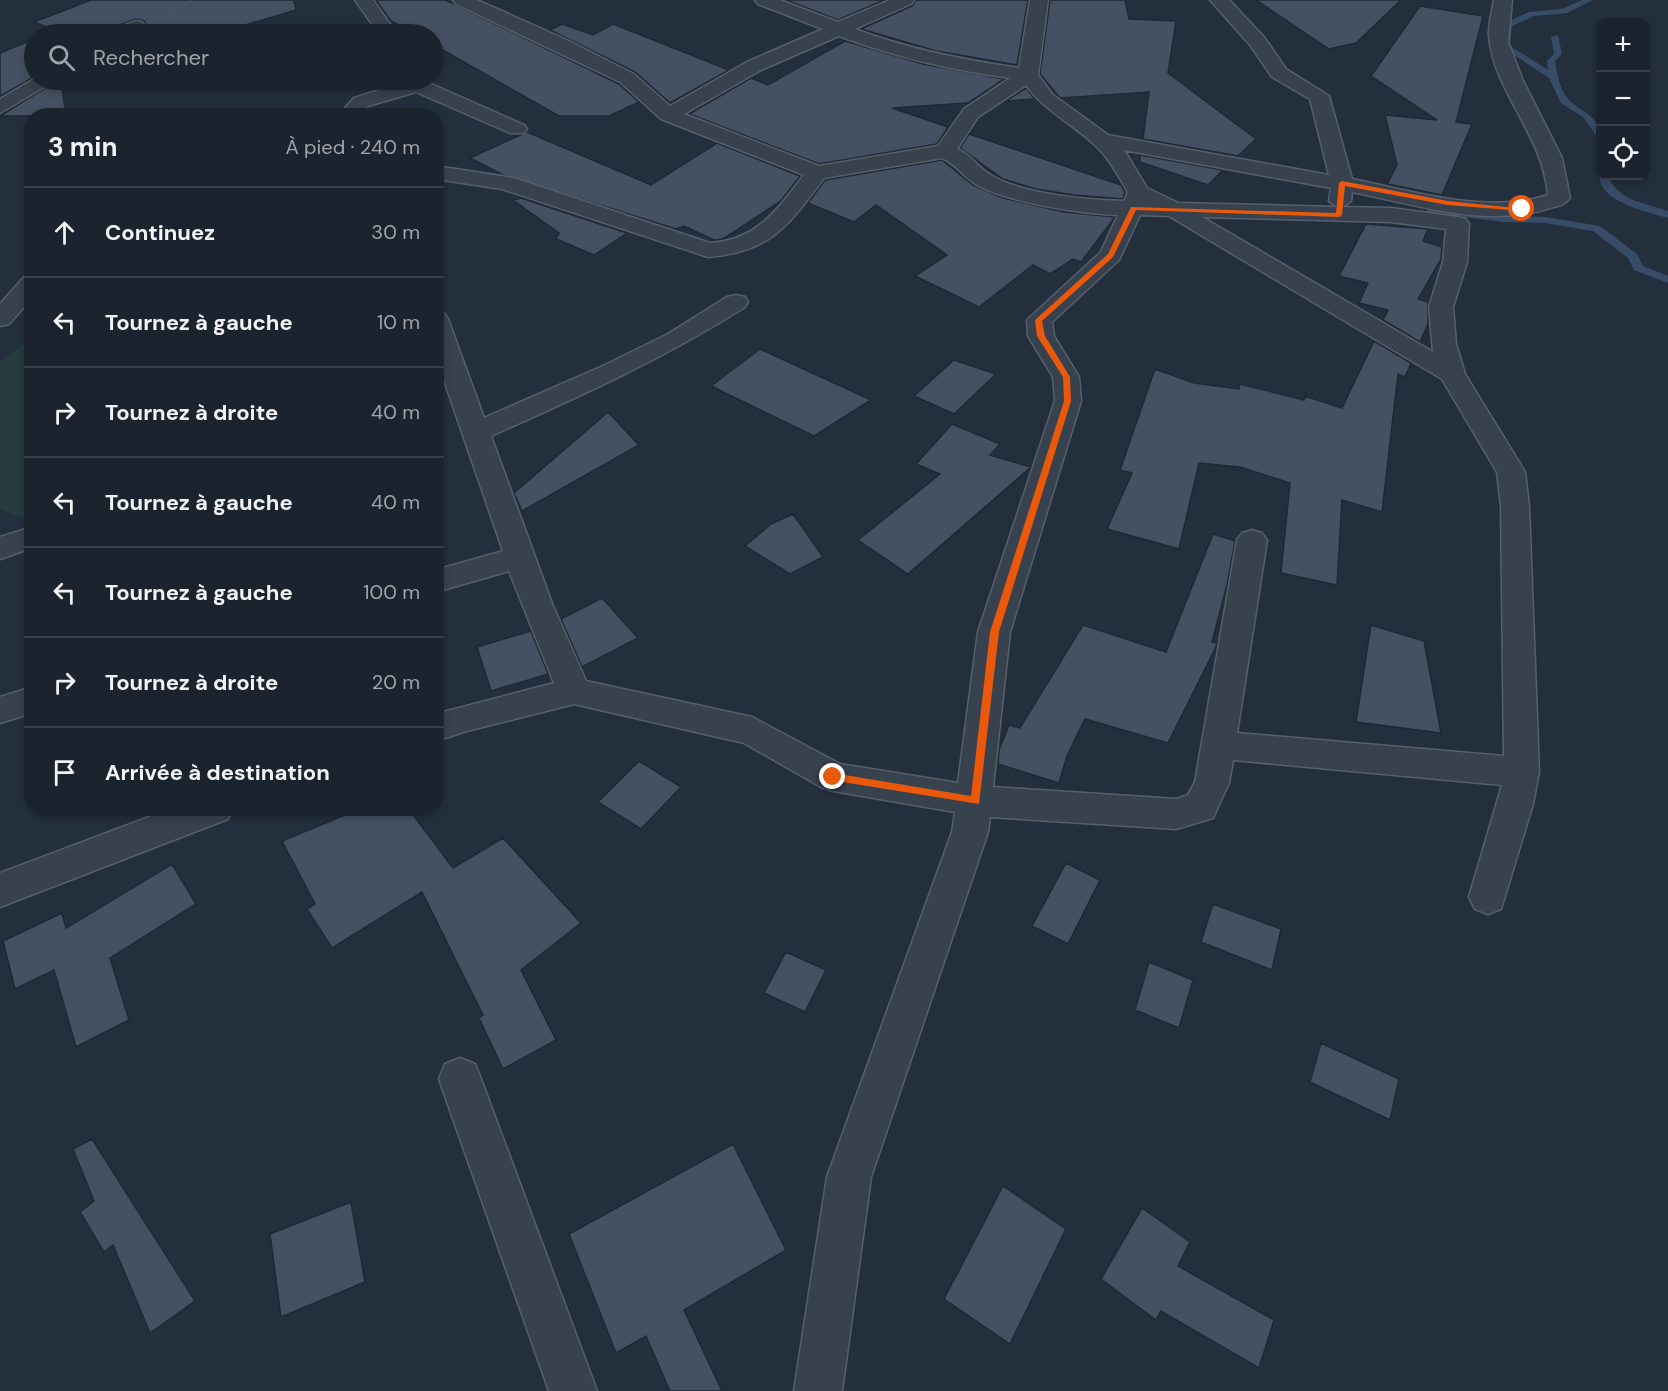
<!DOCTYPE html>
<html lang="fr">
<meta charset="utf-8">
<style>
:root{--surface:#1b232e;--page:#282f3a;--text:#f1f3f6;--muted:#a0a4aa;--line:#39404a}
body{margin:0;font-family:"DM Sans",sans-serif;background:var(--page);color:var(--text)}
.controls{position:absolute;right:18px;top:18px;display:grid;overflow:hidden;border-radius:12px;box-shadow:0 3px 9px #0003}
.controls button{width:54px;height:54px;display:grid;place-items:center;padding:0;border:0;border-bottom:2px solid var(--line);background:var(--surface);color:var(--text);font:30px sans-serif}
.stop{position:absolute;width:18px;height:18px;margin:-14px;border:4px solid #ea580c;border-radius:50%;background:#fff}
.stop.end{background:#ea580c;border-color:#fff;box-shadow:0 2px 6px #0008}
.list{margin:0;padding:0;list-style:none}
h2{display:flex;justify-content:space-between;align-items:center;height:78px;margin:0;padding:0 24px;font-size:26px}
h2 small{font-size:20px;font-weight:400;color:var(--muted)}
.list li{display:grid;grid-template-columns:39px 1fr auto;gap:18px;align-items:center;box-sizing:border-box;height:90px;padding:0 24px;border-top:2px solid var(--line)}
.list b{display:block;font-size:22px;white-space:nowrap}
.list em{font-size:20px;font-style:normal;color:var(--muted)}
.icon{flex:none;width:33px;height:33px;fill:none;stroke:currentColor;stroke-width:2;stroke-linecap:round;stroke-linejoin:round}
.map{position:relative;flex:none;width:1668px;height:1391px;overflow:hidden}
.search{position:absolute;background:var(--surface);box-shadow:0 3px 9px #0003;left:24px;top:24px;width:420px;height:66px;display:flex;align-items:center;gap:15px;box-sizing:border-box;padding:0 21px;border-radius:33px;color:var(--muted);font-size:22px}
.panel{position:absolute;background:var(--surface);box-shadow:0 3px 9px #0003;left:24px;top:108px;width:420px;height:708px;border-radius:24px}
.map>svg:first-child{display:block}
.green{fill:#263c3f}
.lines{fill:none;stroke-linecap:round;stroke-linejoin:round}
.stream{fill:#394c67;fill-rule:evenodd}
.building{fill:#455162;stroke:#1f2835;stroke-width:1.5}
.minor-casing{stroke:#565f6c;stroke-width:3}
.path{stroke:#44595c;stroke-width:2;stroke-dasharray:3 3;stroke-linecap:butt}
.minor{fill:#38414e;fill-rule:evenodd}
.route{fill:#ea580c}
</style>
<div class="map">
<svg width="1668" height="1391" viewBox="0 0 1668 1391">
<rect width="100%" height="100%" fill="#242f3e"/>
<path class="green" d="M31,339L32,516L24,518L0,510V362Z"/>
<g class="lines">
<path class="stream" d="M1582,0H1593L1567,13L1534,16L1512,26L1510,46L1548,70L1547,61L1554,54L1551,37L1558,35L1562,54L1555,61C1557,74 1560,92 1570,101C1582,112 1602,118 1600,138L1597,137L1584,118L1561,103L1549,78L1502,47L1505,23L1529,12L1562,9Z
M1600,174L1608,176C1618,201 1645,203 1668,211V218C1648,212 1596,201 1600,174Z
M1431,207L1503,216L1545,217L1600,226L1637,254L1643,266L1668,276V283L1634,270L1628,258L1593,231L1545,223L1503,222L1427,212V208Z"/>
</g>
<path class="building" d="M91,0H294L296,10L215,34H137L147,26L144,21L136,19L111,28L108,34H46L56,31L34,22Z
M376,0H445L452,3L619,84L639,102L609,116H559L434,45V34H415L391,21Z
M786,0H884L838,20Z
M916,0H1028L1017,65L936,51L861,29L912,6Z
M1050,0H1125L1129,19L1176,21L1168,73L1256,139L1238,156L1143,139L1149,92L1060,98L1040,74Z
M1256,0H1401L1356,43L1329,49Z
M1420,6L1483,16L1456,122L1472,124L1442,195L1387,184L1397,165L1385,115L1437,120L1371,76Z
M562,24L593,35L613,24L729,70L670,103L635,72L550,30Z
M34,39V77L0,96V53Z
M845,41L923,64L1004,79L968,103L892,108L948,127L937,144L819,164L689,114L751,78L768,85Z
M58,80H65L61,81L66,116H0Z
M1026,88L1035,99L1006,101Z
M527,132L651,185L717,143L800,176L781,201L723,239L714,240L684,226L676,229L501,174L470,158Z
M969,134L1121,185L1125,192L1123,199L1074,195L1036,189L1003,179L960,148Z
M1140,155L1223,170L1208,185L1140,162Z
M942,160L973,185L1003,198L1064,212L1115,217L1081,262L1073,259L1050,274L1033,265L979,307L915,276L947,255L876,205L854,222L808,203L825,180Z
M521,198L627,233L594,255L556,239L559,233L513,200Z
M1366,224L1428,229L1423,241L1442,247L1441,259L1418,299L1428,302V324L1420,342L1383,320L1388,310L1359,303L1368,283L1339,276Z
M1374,341L1411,363L1405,377L1398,374L1382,512L1342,500L1337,585L1281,573L1290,483L1240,467L1199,463L1179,549L1107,529L1132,473L1120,470L1155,369L1194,383L1239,389L1240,384L1304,400L1305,396L1342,408Z
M760,349L871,400L814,436L711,386Z
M954,360L996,374L954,414L914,396Z
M608,412L639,445L522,511L514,493Z
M952,424L1000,444L990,455L1031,467L908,574L858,540L940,474L916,464Z
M793,514L823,557L790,574L745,546L771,524Z
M1213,534L1235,541L1227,585L1212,642L1217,643L1216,647L1168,743L1085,719L1067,756L1059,783L998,764L999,750L1009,725L1020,728L1083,625L1166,652Z
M602,598L638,638L582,667L561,619Z
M1371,625L1424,641L1441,733L1356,722Z
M531,631L548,674L491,691L477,647Z
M639,761L681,787L641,829L598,802Z
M362,808H408L453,868L503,838L581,923L521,970L556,1040L503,1069L479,1018L483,1015L422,892L332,948L307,909L315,904L282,841Z
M1066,863L1100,880L1068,944L1032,926Z
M172,864L196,904L110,958L129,1020L76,1047L54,970L15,989L3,941L62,913L66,928Z
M1213,904L1281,929L1272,970L1201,942Z
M786,952L826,970L805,1012L764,993Z
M1149,962L1193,980L1179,1028L1135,1010Z
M1321,1043L1399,1079L1390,1120L1310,1082Z
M92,1139L195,1301L150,1333L113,1245L104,1252L80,1212L94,1201L73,1149Z
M733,1144L786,1250L684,1310L722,1391H670L646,1336L616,1353L569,1234Z
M1003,1186L1066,1229L1010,1344L944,1299Z
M351,1202L365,1282L281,1317L270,1234Z
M1142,1208L1190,1242L1178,1266L1274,1320L1259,1368L1161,1311L1156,1320L1101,1279Z"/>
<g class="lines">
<defs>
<path id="minor" d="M355,0H373L397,34H379Z
M453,0H477L569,41L634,74L670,106L747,62L823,29L758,4L755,0H780L838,22L890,0H914L911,4L855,29C908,49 963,60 1019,68L1030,0H1048L1038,75L1053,95L1108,135L1329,175L1310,99L1272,77L1250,45L1210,0H1229L1264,37L1286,69L1329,96L1352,179C1413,191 1486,215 1548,195C1543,135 1493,90 1489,36C1488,24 1492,12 1494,0H1512L1508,42L1523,81L1562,158L1570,198C1565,205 1558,206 1550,208C1488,229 1413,204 1352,192L1351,201L1342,207L1391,208L1458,217L1466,219L1469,224L1467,262L1453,307L1456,344L1465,374L1525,472L1529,506L1539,772L1533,804L1501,909L1488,914L1475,909L1469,897L1502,785L1233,760L1229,783L1213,818L1176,829L990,817L988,832L871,1177L842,1391H794L827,1177L952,832L955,812L833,791L821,787L744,743L574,704L467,731L436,741V714L554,683L509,571L436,592V570L503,551L436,357V312L445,314L448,319L484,418L605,365L668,334L727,297L736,295L745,297L748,302L745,307C661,360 580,396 491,436L553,606L586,681L752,717L840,764L958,783L978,632L1055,401L1053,377L1028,336L1027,320L1101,252L1118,215C1083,214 1003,202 974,183C962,175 956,164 942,158L824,178C788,226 771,252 708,257L502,189L436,179V166L514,178L710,243C757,240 777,210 804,175L661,119L620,82L456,4ZM839,36C895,57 951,70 1010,78L964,109L938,146L819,166L684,114L761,70ZM1026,85C1045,111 1073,124 1096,146C1110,159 1118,176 1128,192L1124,201C1088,200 1019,194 989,174C977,166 971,155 957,149L978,117ZM1124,150L1331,188L1329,201L1337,207L1178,203L1147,188ZM1140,215L1169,216L1442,379L1497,472L1501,506L1504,756L1237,733L1267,540L1262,533L1252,530L1242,533L1237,540L1195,782L1188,795L1176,799L993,787L1010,632L1081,401L1079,377L1054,336L1052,322L1119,260ZM1202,217L1391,222L1446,229L1443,262L1429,307L1433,352Z
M136,21L142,22L145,26C136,37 122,35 110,34L112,30Z
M34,79L56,80L0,113V99Z
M411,80H431L429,83L524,125L527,129L524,133H510L416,92L368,106L365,109L367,116H347L345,108L354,98Z
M32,275V298L9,324L0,326V304L24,277Z
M32,527V548L0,559V537Z
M32,687V713L0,723V697Z
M173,808H232L228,819L0,907V873Z
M460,1058L475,1064L481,1079L597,1391H549L439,1079L445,1064Z"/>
</defs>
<use href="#minor" class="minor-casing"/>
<path class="path" d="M166,12L193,0"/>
<use href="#minor" class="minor"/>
</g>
<path class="route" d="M1342,181L1448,201L1525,209L1522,211L1448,205L1345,186L1342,215L1339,217L1136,210L1113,257L1042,321L1045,336L1070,377L1071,401L999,632L979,804L830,780V774L833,773L971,796L990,632L1064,401L1063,377L1037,336L1035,320L1108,254L1131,207L1336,213L1339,183Z"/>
</svg>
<div class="controls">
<button>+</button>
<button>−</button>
<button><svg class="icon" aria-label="locate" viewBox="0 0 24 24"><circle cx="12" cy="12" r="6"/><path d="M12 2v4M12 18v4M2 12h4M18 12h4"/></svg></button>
</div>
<div class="stop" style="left:1522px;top:209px"></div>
<div class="stop end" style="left:833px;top:777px"></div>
<div class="search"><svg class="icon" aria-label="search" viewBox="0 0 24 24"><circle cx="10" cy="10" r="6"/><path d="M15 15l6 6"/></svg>Rechercher</div>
<section class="panel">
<h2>3 min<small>À pied · 240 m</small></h2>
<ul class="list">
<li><svg class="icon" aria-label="ahead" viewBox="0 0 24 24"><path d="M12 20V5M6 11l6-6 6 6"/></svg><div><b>Continuez</b></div><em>30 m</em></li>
<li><svg class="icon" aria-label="left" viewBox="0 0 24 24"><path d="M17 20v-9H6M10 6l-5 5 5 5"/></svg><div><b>Tournez à gauche</b></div><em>10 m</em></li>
<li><svg class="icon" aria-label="right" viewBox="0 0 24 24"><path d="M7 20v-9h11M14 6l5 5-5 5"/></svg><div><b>Tournez à droite</b></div><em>40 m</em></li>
<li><svg class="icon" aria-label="left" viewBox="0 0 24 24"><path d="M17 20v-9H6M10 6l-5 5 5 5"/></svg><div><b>Tournez à gauche</b></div><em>40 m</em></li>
<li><svg class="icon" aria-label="left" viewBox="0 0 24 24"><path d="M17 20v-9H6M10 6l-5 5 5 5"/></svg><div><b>Tournez à gauche</b></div><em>100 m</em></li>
<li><svg class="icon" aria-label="right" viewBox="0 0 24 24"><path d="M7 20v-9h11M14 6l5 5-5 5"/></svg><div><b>Tournez à droite</b></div><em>20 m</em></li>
<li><svg class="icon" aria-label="arrive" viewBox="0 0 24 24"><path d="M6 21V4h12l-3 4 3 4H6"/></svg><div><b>Arrivée à destination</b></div></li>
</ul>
</section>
</div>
